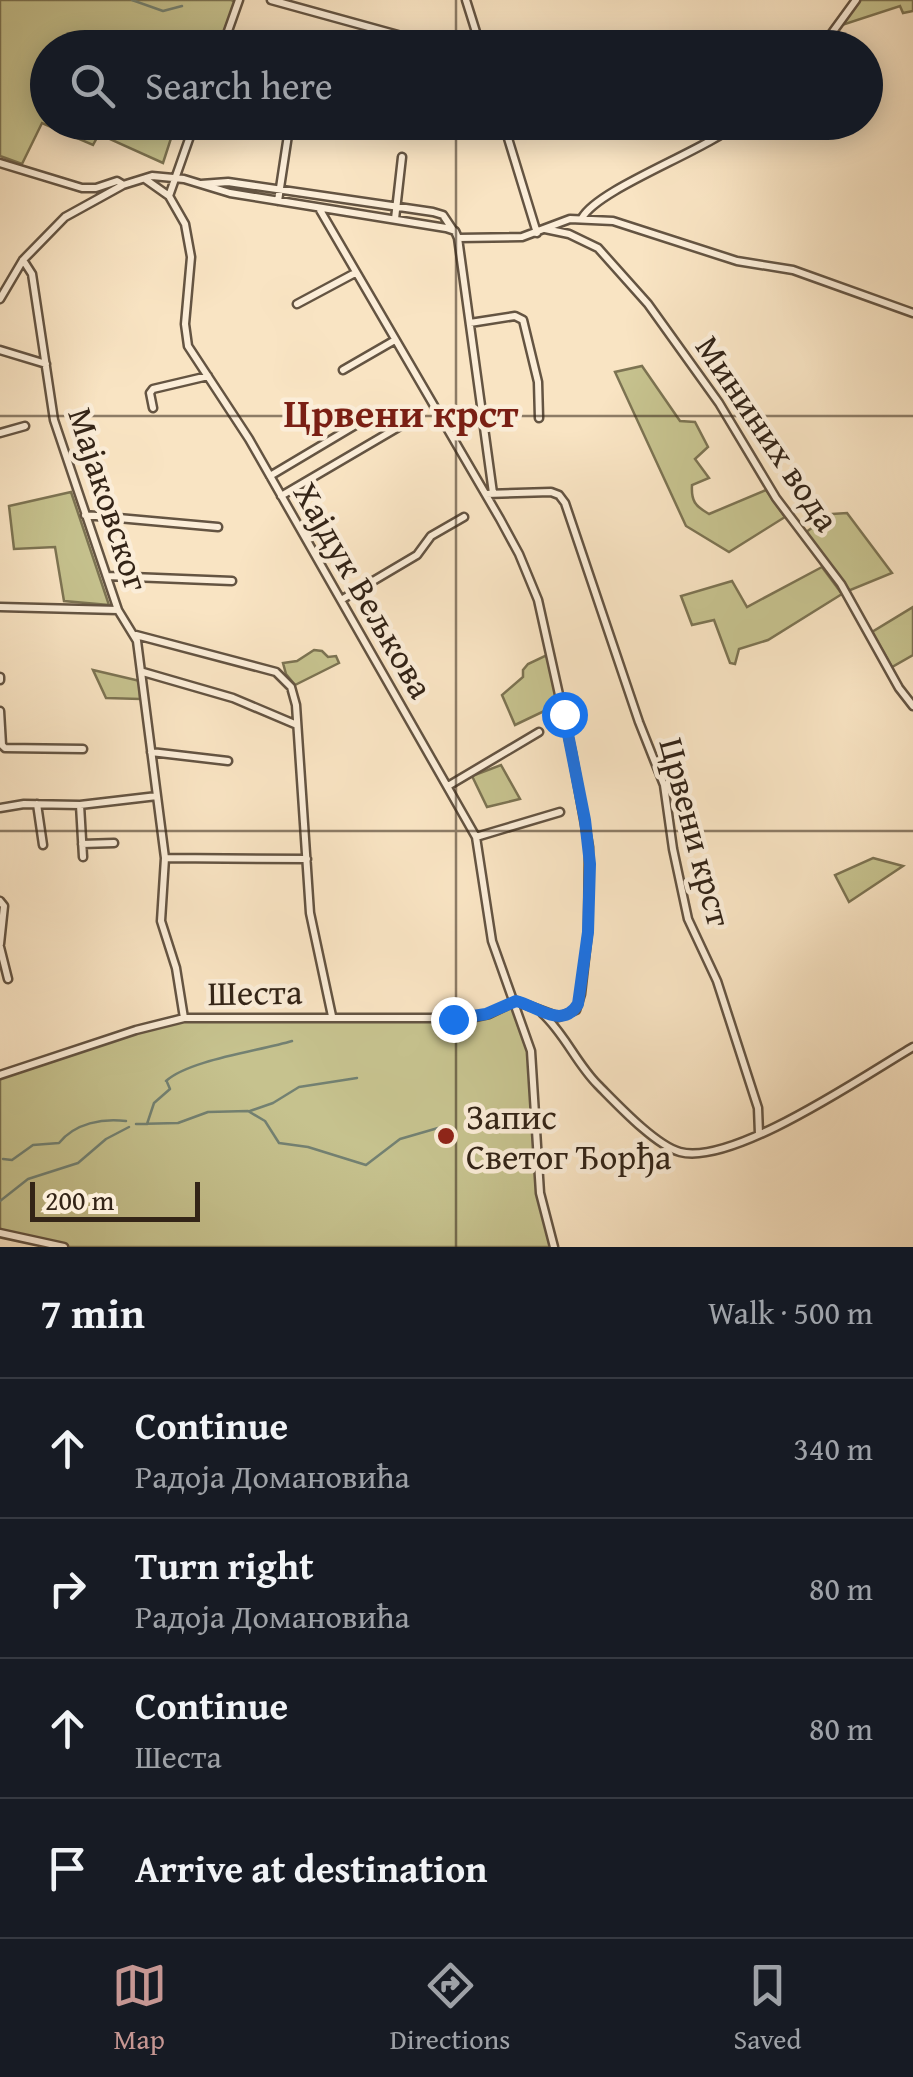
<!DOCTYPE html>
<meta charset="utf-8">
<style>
:root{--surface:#171b24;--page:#20242c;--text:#f1f3f6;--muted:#9ea1a6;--line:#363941;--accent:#c59692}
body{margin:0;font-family:"Gentium Book Plus",serif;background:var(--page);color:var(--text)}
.scale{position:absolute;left:30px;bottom:25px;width:170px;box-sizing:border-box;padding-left:10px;border:5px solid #332417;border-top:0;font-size:28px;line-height:35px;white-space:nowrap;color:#332417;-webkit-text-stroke:8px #fbedd8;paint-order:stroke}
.stop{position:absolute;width:30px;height:30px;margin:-22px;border:8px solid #1a73e8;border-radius:50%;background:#fff}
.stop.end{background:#1a73e8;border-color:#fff;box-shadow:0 2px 10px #0008}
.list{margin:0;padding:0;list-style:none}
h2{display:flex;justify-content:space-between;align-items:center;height:130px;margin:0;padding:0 40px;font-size:42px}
h2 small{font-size:32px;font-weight:400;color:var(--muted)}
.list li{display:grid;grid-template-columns:65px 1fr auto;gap:30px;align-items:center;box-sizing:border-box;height:140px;padding:0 40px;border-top:2px solid var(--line)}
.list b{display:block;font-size:38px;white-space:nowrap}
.list p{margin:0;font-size:32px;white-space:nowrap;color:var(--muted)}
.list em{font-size:32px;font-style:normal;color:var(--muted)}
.icon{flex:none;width:55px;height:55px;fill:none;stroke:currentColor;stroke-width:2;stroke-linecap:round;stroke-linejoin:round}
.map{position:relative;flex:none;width:913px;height:1247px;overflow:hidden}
.search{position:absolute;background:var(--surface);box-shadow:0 5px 25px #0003;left:30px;right:30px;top:30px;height:110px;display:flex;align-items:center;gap:25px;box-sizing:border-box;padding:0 35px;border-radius:55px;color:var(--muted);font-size:38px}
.sheet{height:690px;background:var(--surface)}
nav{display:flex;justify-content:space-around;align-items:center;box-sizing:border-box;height:140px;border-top:2px solid var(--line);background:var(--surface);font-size:28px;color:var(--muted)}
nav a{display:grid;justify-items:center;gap:5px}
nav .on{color:var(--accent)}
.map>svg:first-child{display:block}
.green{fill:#c6c28e;stroke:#7c7352;stroke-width:2.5}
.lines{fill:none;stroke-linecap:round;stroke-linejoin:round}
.stream{stroke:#738172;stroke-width:2.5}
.street-casing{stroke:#645442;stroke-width:11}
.street{stroke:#fbedd8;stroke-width:6}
.route{stroke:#1a73e8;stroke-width:12}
.grid{fill:none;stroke:#332417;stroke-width:2.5;stroke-opacity:0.55}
.poi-dot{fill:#8f2418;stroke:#fbedd8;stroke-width:4}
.labels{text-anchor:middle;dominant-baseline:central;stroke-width:9;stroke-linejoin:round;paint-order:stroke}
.street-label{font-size:35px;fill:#332417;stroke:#fbedd8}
.poi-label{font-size:35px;fill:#332417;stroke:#fbedd8;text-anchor:start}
.quarter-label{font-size:40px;font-weight:bold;fill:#7a1f14;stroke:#fbedd8}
</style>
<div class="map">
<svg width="913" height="1247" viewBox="0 0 913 1247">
<rect width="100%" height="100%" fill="#f9e4c3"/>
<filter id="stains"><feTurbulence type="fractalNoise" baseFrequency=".002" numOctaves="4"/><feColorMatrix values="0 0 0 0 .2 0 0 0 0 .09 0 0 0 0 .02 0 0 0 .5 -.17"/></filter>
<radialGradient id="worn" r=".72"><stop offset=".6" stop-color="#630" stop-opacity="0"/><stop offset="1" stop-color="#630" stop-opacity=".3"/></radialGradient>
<path class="green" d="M0,0H231L235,2L218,47L48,48V122L176,123L163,163L99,134L93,145L42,123L22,164L0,156Z
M856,0H913V11L903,13L900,6L839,26Z
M642,366L680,421L695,422L708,447L695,459L709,478L692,485C691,501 695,506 709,514L766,490L785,517L729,552L686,526L615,372Z
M71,492L109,605L64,601L55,547L14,549L9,506Z
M847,513L892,573L848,591L806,532L832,514Z
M822,567L842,594L768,640L739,649L735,664L730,663L714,620L692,625L681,596L732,581L747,607Z
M913,607V655L892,667L872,632Z
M314,650L322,651L328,657L336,656L339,663L295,685L286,674L283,663L297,661Z
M549,654L559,704L515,725L502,695L523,677V670L528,664Z
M93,670L140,681V699L106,698Z
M501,765L520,799L487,807L472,776Z
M873,858L903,866L849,902L835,875Z
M512,1002L526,1031L540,1193L554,1247H64L0,1233V1075L169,1021L470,1018Z"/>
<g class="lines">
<path class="stream" d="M132,0L163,11L182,6
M166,1081C189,1060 259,1051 292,1041
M250,1111L273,1103L299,1087L357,1078
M136,1124L178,1123L208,1112L248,1111L265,1121L279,1143L308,1147L366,1165L400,1139L438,1128
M147,1124L154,1103L170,1089L167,1082
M442,1128H443
M3,1159L12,1160L33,1145L59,1143C75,1123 103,1118 126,1121
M0,1201L28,1179L78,1163L106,1139L129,1127"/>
<defs>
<path id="street" d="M271,0L445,48
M466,0L481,48
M222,48L239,0
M821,48L856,0
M503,122L537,233
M0,163L82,188H96L117,181L122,184
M145,179L169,196L185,224L191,257L185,324L188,346L249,439L476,837L492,941L531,1051L540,1193L554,1247
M201,184L228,182L433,212L443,215L453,230
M169,196L195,122
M278,201L290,122
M320,210L500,519L519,554L538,600L572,753L589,847L588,932L581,994L576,1010L559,1017L516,1001
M582,218C599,188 705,151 739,122
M395,219L402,157
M545,229L569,234L598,248L648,304L719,403L776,498L841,584L899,688L913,706
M458,238L493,493
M23,260L32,274L54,420L118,610L137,641L165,858L161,921L176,968L184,1018
M0,299L23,260L65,217L123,185L152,176L184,179L230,193L446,228L455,231L458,238L522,237L570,219L613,221L737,261L793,270L913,313
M297,304L355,273
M470,323L515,316L523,320L538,382L539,418
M0,350L46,364
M343,370L395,340
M153,408L150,393L153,389L208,376
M0,433L25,426
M270,476L369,417
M486,494L551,492L559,495L565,503L639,722L664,785L673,849L688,919L717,981L758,1108L759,1134
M281,496L402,425
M85,515L218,527
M107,576L232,581
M341,600L417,555L431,536L464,517
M0,607L118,610
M136,635L276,672L291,687L296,705L310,913L332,1016
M143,672L233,698L297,725
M0,677V680
M0,711L2,745L5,748L83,749
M151,752L228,761
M448,786L539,732
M37,804L43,845
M80,805L83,857
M0,808L24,804L80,805L157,796
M476,837L560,812
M82,844L114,843
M165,858L307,859
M0,901L4,906L0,944
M0,947L8,979
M542,1013C565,1034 576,1063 598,1085C617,1104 655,1145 680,1152C733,1166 865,1075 913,1047
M0,1075L136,1030L184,1018H470L489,1014L516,1001
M0,1233L64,1247"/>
</defs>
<use href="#street" class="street-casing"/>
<use href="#street" class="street"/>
</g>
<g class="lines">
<path class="route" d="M453,1019L486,1014L516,1001C537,1006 562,1030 578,1004L588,932L590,864L585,820L564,714"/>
</g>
<path class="grid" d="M456,0V48M456,122V1247M0,416H913M0,831H913"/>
<circle class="poi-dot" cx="446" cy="1136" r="10"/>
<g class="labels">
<g class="street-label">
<text transform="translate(768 433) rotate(56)">Мининих вода</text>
<text transform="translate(109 499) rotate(72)">Мајаковског</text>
<text transform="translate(364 590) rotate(60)">Хајдук Вељкова</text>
<text transform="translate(696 832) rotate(75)">Црвени крст</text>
<text transform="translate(255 992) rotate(-1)">Шеста</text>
</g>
<g class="poi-label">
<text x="466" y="1116">Запис<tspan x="466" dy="40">Светог Ђорђа</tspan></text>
</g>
<g class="quarter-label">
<text x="401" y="412">Црвени крст</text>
</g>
</g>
<rect width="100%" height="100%" filter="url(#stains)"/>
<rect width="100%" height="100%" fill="url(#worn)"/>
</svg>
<div class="scale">200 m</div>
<div class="stop" style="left:564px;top:714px"></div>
<div class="stop end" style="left:453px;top:1019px"></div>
<div class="search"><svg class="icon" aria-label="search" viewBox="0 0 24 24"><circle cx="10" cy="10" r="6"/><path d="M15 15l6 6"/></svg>Search here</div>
</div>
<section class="sheet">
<h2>7 min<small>Walk · 500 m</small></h2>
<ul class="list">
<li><svg class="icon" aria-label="ahead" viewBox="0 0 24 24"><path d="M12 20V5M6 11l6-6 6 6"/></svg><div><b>Continue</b><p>Радоја Домановића</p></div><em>340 m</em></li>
<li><svg class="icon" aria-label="right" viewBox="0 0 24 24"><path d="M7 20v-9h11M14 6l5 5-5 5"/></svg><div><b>Turn right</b><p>Радоја Домановића</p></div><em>80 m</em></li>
<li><svg class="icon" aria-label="ahead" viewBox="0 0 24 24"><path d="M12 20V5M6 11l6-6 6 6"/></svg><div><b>Continue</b><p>Шеста</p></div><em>80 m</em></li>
<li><svg class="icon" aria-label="arrive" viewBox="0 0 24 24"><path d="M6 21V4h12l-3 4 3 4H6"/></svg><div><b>Arrive at destination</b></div></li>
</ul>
</section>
<nav>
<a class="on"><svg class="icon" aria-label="map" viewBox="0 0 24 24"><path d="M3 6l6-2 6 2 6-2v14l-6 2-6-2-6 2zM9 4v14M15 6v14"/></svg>Map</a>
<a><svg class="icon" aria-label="directions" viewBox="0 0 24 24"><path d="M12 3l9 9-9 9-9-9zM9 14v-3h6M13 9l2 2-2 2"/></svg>Directions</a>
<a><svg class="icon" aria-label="saved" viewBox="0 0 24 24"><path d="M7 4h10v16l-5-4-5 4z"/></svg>Saved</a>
</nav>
